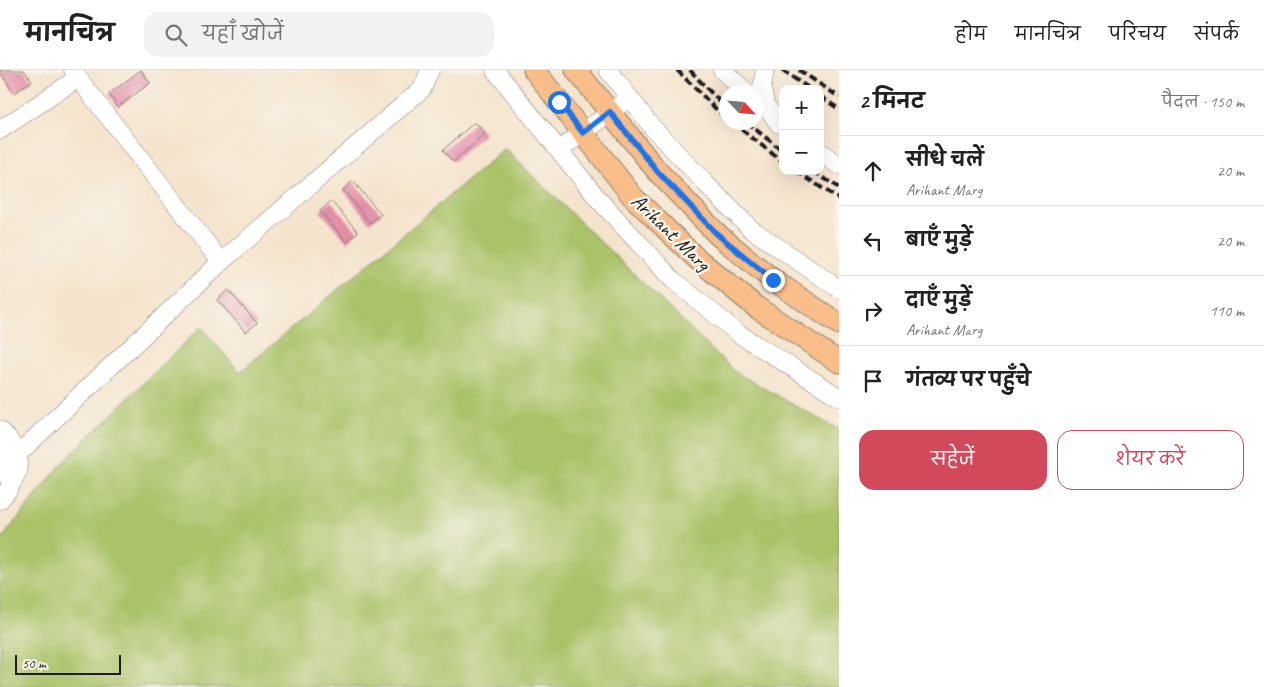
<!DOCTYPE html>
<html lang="hi">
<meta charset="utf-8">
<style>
:root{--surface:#fff;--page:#f2f2f2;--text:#222;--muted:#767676;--line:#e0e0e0;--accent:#d1495b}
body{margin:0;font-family:Caveat,"Playpen Sans Deva",sans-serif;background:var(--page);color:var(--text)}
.controls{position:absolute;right:15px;top:15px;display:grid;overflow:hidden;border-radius:10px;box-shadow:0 5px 20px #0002}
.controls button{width:45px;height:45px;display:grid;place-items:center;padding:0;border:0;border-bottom:1px solid var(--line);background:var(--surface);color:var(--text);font:25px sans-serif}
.compass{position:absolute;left:719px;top:15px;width:45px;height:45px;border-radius:50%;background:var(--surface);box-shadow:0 5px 20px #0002;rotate:116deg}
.scale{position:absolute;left:15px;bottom:12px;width:106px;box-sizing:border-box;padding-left:5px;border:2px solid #1c1c1c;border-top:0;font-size:14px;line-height:18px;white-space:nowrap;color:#1c1c1c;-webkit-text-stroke:4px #f7f3e8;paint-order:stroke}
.stop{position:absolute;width:15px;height:15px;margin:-11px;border:4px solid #1a73e8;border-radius:50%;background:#fff}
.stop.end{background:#1a73e8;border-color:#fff;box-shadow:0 1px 5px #0008}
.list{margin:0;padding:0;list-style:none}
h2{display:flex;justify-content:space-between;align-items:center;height:65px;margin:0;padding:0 20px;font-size:21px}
h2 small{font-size:16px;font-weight:400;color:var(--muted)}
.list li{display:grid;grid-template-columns:32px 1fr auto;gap:15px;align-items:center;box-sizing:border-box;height:70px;padding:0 20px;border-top:1px solid var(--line)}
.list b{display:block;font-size:19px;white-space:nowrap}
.list p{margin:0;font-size:16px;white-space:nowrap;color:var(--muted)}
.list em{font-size:16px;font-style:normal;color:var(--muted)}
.actions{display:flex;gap:10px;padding:15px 20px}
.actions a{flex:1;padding:11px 0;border:1px solid var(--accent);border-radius:15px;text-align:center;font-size:18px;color:var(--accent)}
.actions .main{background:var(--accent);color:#fff}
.icon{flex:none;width:28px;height:28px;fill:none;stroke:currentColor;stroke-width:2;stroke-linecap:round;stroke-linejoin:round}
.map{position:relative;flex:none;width:839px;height:617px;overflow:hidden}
header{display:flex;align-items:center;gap:30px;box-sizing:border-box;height:70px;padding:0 25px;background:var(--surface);border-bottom:1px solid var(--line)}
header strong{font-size:24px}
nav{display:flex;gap:28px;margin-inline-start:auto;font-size:18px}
.search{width:350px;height:45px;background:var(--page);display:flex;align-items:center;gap:12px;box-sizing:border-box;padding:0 18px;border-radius:15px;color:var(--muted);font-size:19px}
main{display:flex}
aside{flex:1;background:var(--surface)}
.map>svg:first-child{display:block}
.green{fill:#aac369;stroke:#637042}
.building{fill:#e28ea9}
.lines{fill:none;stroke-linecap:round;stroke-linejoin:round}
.minor-casing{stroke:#888074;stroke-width:19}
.major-casing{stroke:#888074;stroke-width:23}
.minor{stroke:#fff;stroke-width:18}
.major{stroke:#f8bd89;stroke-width:21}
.rail{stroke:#1c1c1c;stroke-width:4;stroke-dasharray:8 4;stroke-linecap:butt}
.route{stroke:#1a73e8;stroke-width:6}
.labels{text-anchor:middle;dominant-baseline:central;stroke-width:5;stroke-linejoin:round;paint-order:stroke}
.street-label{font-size:21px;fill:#1c1c1c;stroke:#f7f3e8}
</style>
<header>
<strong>मानचित्र</strong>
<div class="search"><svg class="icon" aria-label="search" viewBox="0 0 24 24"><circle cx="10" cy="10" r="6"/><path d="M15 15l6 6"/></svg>यहाँ खोजें</div>
<nav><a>होम</a><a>मानचित्र</a><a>परिचय</a><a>संपर्क</a></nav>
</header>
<main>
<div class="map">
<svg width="839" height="617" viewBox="0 0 839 617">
<rect width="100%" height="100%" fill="#f7f3e8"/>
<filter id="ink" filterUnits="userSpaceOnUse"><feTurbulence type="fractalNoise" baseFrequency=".02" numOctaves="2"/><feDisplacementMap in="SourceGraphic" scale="10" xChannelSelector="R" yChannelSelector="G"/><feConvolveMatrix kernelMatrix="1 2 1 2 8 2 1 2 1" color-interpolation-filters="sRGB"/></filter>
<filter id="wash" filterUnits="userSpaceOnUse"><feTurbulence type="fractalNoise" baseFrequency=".0096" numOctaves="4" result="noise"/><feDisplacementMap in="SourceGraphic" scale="20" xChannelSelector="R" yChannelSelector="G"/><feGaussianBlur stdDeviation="1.12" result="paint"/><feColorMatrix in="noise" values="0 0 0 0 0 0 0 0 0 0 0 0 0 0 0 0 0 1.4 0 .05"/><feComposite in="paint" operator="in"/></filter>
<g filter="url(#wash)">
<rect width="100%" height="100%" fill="#f5e4cd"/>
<path class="green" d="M505,79L735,302L839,360V617H0V471L63,392L201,257L240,302Z"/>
<g id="blocks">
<path class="building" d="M0,0H24L32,11L14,23L0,2Z
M141,0L150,13L118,37L109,24Z
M475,52L485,64L453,92L443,80Z
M353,111L381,144L370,153L343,120Z
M331,131L358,162L347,172L320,141Z
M228,220L257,253L246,262L217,230Z"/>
</g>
</g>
<g filter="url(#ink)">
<use href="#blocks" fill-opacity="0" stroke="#888074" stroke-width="1"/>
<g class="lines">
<defs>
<path id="minor" d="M495,0L598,129L673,210L739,264L839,327
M608,0L652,57L706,114L751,159L839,219
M722,0L746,22
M765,0L762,17L765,34L779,54
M78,8L221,192L422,19L430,0
M0,60L78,8L73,0
M559,80L610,43L629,27
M820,82L839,95
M0,360L7,367L18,384V402L8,420L0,430
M0,377L3,389L0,403
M18,384L221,192"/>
<path id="major" d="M534,0L633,127L695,187L756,237L839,292
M576,0L658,102L717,164L773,210L839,254"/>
</defs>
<use href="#minor" class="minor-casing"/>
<use href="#major" class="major-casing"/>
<use href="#minor" class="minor"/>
<use href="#major" class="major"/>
<path class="rail" d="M677,0L718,41L726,48
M690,0L698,9L726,38
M782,0L810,19
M799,0L839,27
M820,26L839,39
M732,52L783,92
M746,52L783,81
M796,101L839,129
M813,101L839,118"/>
</g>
</g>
<g class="lines" filter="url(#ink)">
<path class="route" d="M559,32L583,63L610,42L658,102L717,164L773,210"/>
</g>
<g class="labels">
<g class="street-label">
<text transform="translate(671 162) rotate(44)">Arihant Marg</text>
</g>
</g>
</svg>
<div class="controls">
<button>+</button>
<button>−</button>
</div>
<svg class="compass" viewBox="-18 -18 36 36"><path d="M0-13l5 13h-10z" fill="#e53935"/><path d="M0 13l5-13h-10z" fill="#767676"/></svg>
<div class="scale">50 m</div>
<div class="stop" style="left:559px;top:32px"></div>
<div class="stop end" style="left:773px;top:210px"></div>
</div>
<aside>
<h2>2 मिनट<small>पैदल · 150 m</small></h2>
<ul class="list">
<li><svg class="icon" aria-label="ahead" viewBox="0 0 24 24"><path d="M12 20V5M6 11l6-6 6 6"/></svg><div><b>सीधे चलें</b><p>Arihant Marg</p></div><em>20 m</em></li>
<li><svg class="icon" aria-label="left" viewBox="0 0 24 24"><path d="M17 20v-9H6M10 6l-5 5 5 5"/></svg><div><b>बाएँ मुड़ें</b></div><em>20 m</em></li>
<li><svg class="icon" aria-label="right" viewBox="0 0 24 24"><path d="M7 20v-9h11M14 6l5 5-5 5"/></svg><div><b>दाएँ मुड़ें</b><p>Arihant Marg</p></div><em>110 m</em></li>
<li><svg class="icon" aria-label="arrive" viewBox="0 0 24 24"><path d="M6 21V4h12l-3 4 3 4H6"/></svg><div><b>गंतव्य पर पहुँचे</b></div></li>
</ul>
<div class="actions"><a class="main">सहेजें</a><a>शेयर करें</a></div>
</aside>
</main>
